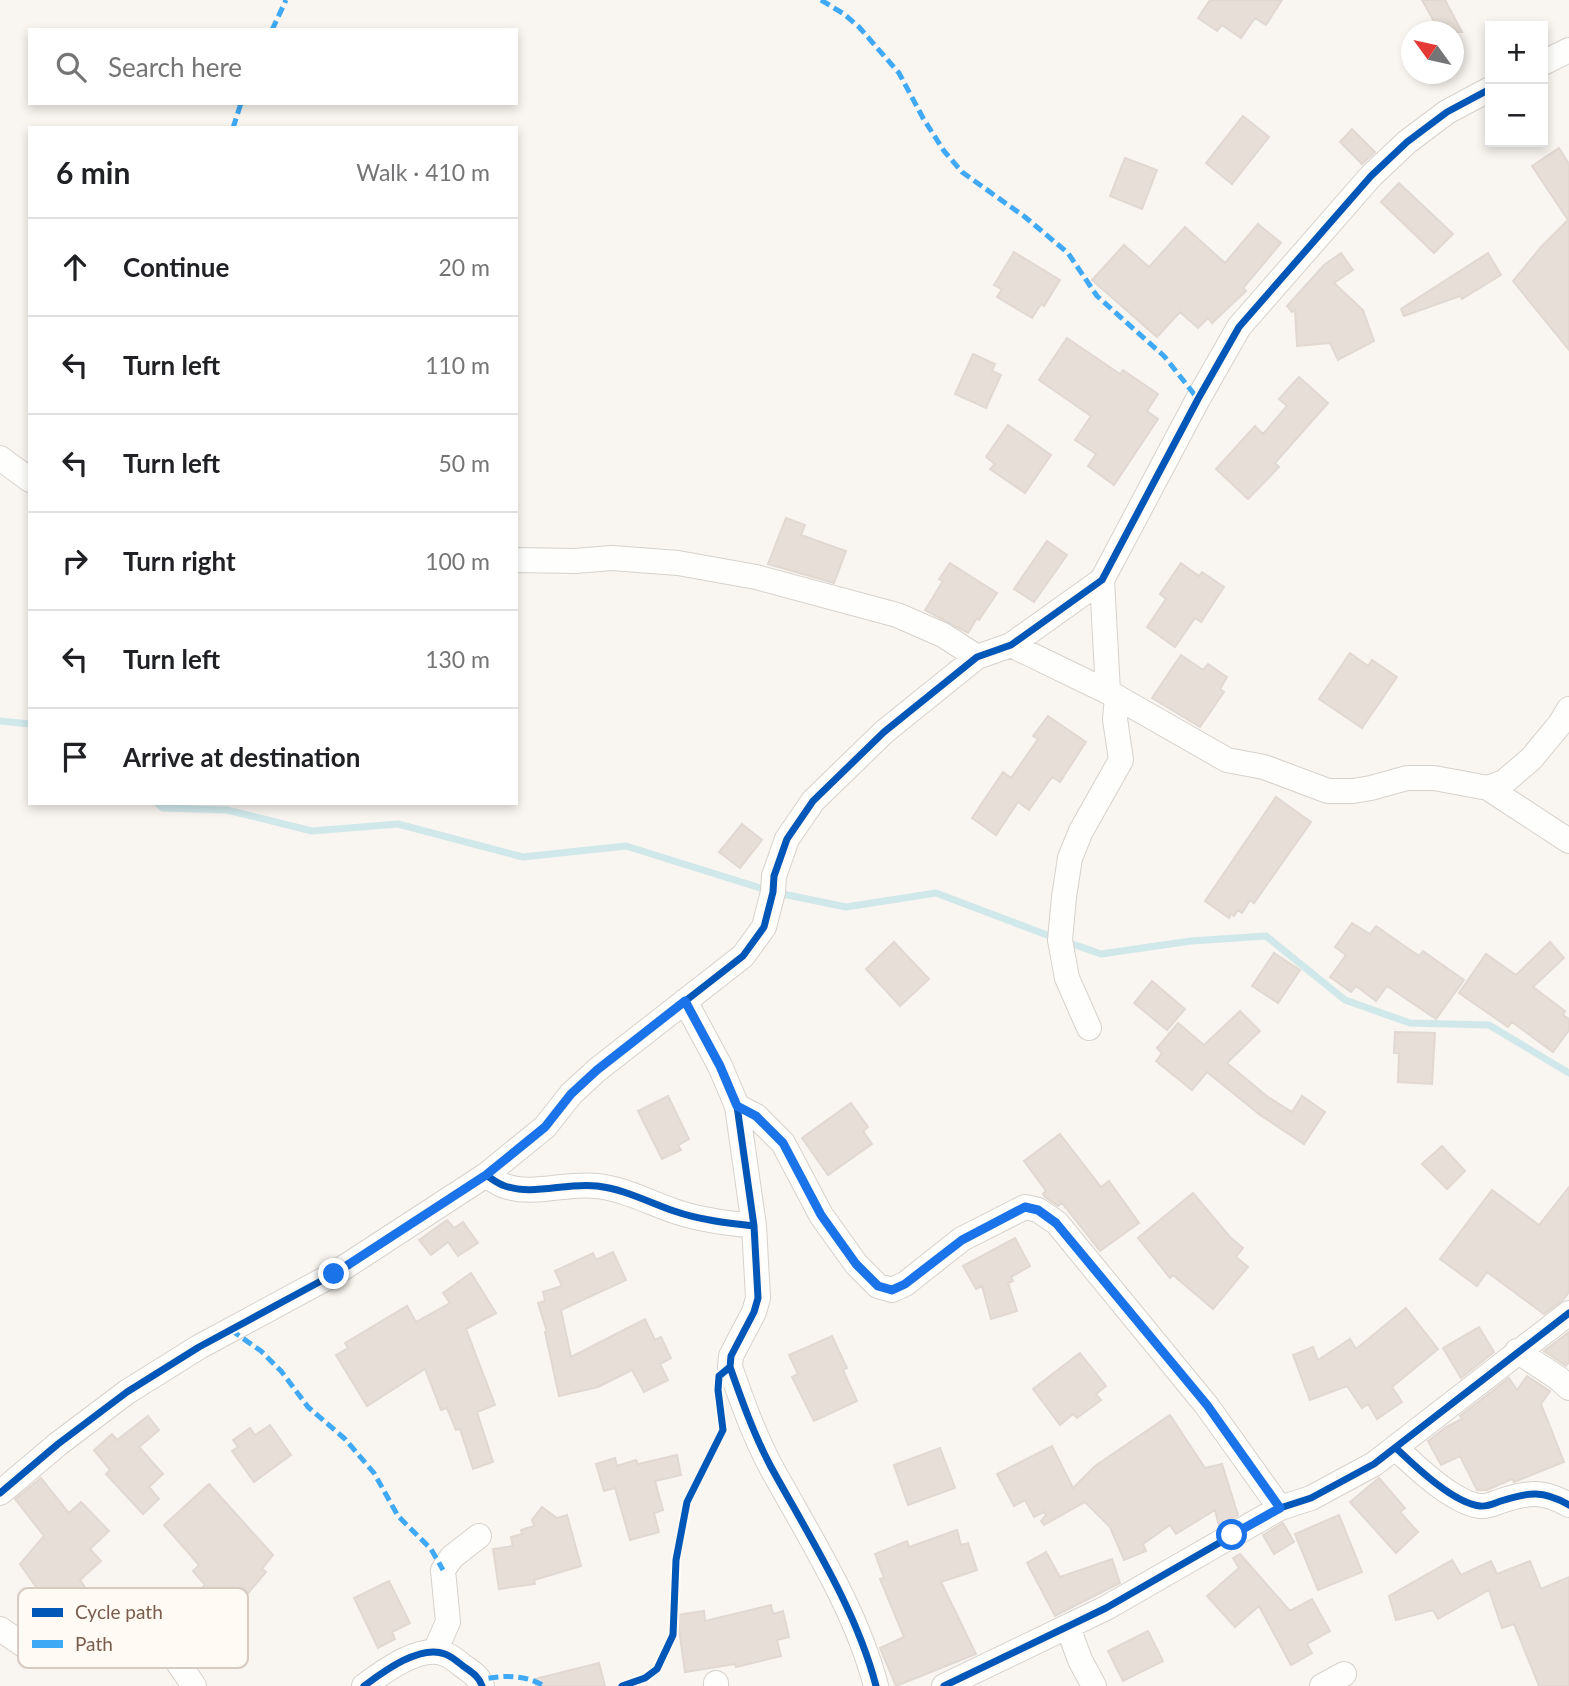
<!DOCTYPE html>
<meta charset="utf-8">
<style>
:root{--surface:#fff;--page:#f6f6f6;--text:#202124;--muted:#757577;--line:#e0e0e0}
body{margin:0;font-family:Lato,sans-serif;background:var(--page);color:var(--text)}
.controls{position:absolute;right:21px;top:21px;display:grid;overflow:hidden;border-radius:0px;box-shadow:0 4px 10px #0003}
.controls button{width:63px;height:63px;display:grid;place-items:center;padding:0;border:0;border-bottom:2px solid var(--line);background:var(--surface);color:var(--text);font:35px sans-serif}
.compass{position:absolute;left:1401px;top:21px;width:63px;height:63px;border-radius:50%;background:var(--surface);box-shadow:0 4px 10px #0003;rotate:303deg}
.stop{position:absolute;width:21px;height:21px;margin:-16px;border:5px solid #1a73e8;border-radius:50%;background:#fff}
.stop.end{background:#1a73e8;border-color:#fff;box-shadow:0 2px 7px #0008}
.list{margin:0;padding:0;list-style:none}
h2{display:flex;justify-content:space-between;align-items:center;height:91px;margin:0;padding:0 28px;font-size:30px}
h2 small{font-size:23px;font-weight:400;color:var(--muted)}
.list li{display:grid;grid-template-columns:46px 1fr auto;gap:21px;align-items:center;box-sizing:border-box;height:98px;padding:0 28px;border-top:2px solid var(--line)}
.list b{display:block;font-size:26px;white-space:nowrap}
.list em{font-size:23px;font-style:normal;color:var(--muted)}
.icon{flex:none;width:38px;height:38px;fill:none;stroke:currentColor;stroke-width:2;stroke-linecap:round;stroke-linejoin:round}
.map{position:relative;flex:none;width:1569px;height:1686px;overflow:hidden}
.search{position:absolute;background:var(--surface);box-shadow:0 4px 10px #0003;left:28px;top:28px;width:490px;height:77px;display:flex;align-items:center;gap:18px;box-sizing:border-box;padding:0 24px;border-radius:0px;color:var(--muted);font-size:26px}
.panel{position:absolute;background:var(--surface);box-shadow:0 4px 10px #0003;left:28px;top:126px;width:490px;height:679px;border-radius:0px}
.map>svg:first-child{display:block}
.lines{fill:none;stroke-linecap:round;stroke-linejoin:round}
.stream{stroke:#d0e8ea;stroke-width:7}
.building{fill:#e6ded7;stroke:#e2d8d2;stroke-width:2}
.street-casing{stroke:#d7d1cb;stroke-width:26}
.street{stroke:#fefefd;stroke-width:24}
.quiet{stroke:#3fa9f5;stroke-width:5;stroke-dasharray:10 5;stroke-linecap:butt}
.cycleway-casing{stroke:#fffaf3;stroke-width:11}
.cycleway{stroke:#0057b8;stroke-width:7}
.route{stroke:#1a73e8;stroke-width:9}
.key{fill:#fffaf3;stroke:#d7cbc1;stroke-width:2}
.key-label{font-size:19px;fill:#7a5c4d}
</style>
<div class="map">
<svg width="1569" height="1686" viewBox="0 0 1569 1686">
<rect width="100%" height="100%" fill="#f9f5f0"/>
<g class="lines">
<path class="stream" d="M0,721L30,724
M157,803L163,808L227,810L312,831L398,824L523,857L626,846L773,892L846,907L936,893L1055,938
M1067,942L1101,954L1191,941L1266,936L1345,1000L1410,1023L1489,1025L1569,1073"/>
</g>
<path class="building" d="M1210,0H1282L1266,25L1255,18L1241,38L1222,25L1217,31L1198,18Z
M1422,0H1445L1462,32H1440Z
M1243,116L1269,137L1232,184L1206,163Z
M1352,129L1375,152L1362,164L1340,142Z
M1559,148L1569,164V350L1513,281L1541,247L1568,220L1532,166Z
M1125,158L1157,170L1142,209L1110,196Z
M1399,183L1453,234L1434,253L1381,202Z
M1258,224L1281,243L1243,288L1246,291L1212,323L1208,318L1198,328L1180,312L1157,337L1092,280L1124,245L1149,267L1185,227L1225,263Z
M1014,252L1060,280L1044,306L1041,304L1032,318L997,297L1002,289L994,285Z
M1341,253L1353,270L1334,283L1363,310L1374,341L1338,360L1330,343L1297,346L1295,310L1292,312L1287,306L1324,265Z
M1488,253L1501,275L1462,299L1460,296L1404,316L1401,309Z
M1067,338L1120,374L1123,370L1158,394L1147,411L1158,419L1114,485L1088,466L1096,454L1075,440L1091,416L1039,380Z
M973,354L995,364L992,371L1001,375L986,408L955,394Z
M1299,377L1328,403L1275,463L1279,467L1248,499L1216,469L1255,426L1263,434L1287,406L1279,399Z
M1008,425L1051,455L1025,493L990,469L995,464L986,457Z
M786,518L805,525L801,535L846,551L834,583L768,564Z
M1047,541L1067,555L1034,602L1014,589Z
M950,563L997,593L979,620L977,618L968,633L925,610L943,581L939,579Z
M1181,563L1199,576L1202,572L1224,587L1201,622L1195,618L1175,647L1147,627L1166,599L1160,594Z
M1350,653L1368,666L1372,660L1397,677L1362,728L1319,699Z
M1181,655L1203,670L1208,664L1227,677L1220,689L1224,692L1200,727L1152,698Z
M1048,716L1086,742L1060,782L1052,777L1029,810L1018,802L996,835L972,818L1003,772L1011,778L1038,739L1033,736Z
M1276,797L1311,822L1254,903L1250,900L1242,913L1238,910L1234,916L1231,914L1229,918L1205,901Z
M742,824L762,840L740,868L719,852Z
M1352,923L1370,934L1376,926L1419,956L1423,951L1464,980L1436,1019L1387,986L1376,1001L1356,986L1351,992L1330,977L1346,955L1335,947Z
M894,942L929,979L900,1006L866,969Z
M1550,942L1564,958L1533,987L1565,1011L1563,1015L1569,1019V1030L1553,1052L1512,1022L1508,1027L1459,993L1486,954L1516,975Z
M1274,953L1300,970L1278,1003L1252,986Z
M1152,981L1185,1009L1167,1030L1134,1003Z
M1240,1011L1260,1031L1227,1063L1268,1097L1292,1112L1302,1096L1325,1112L1304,1144L1260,1115L1207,1072L1192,1090L1156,1061L1162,1053L1157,1048L1178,1023L1204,1045Z
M1395,1032L1435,1033L1432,1084L1398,1082L1399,1053H1394Z
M668,1096L689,1139L678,1145L681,1150L662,1159L638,1111Z
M851,1103L868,1127L863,1131L872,1144L828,1175L802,1138Z
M1060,1134L1101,1187L1109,1181L1139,1223L1100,1251L1062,1203L1058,1206L1045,1197L1043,1194L1046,1191L1024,1161Z
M1442,1146L1465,1171L1447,1189L1422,1164Z
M1569,1187V1292L1563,1300L1544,1314L1487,1272L1477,1286L1440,1259L1492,1190L1539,1225Z
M1193,1193L1230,1237L1243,1248L1236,1257L1248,1267L1213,1309L1173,1275L1170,1278L1138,1238Z
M447,1220L454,1228L463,1222L478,1243L458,1256L448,1242L431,1255L419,1240Z
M1015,1238L1030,1266L1011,1277L1013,1281L1008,1283L1017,1311L991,1319L982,1286L976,1289L963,1266Z
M613,1252L626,1280L561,1310L571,1357L645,1319L655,1340L661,1337L671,1358L660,1364L668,1380L644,1392L632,1370L598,1387L559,1396L545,1332H547L538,1303L545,1301L543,1292L562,1286L555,1271L593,1253L596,1260Z
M471,1273L496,1313L466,1329L495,1405L477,1412L493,1462L473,1469L460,1429L456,1430L447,1408L441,1410L425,1369L367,1406L336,1355L348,1348L345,1343L407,1306L416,1322L450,1303L443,1293Z
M1406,1308L1438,1349L1392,1387L1402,1402L1377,1419L1368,1404L1362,1408L1347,1386L1310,1400L1293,1355L1313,1347L1318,1360L1350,1339L1356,1349Z
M1479,1327L1494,1352L1461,1378L1443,1348Z
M1569,1332V1362L1566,1366L1544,1351Z
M832,1336L847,1368L843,1370L857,1401L814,1421L792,1377L798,1374L789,1355Z
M1080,1353L1106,1386L1096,1394L1101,1400L1077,1418L1073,1414L1060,1425L1033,1389Z
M1527,1376L1550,1391L1541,1404L1564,1462L1514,1482L1512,1479L1487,1490H1477L1460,1456L1441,1465L1428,1441L1446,1427L1462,1419L1460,1416L1509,1378L1517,1390Z
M1170,1415L1205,1468L1222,1464L1238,1515L1219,1526L1215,1510L1176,1534L1170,1525L1143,1544L1146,1551L1124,1560L1110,1527L1085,1502L1044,1525L1041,1521L1046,1515L1044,1512L1034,1517L1025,1500L1014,1506L997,1474L1052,1446L1073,1488L1095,1466Z
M148,1416L159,1430L139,1447L163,1474L149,1487L159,1499L143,1514L106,1474L110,1470L94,1450L112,1434L117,1440Z
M270,1425L291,1455L254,1482L232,1451L238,1447L233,1440L250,1428L255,1435Z
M940,1448L955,1488L908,1505L894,1465Z
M677,1455L681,1475L655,1481L663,1510L654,1513L659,1532L630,1540L615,1488L604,1491L596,1464L615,1458L617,1466L636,1460L638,1464Z
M41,1478L69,1513L81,1502L109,1531L90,1549L101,1561L80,1580L121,1639L93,1658H86L20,1564L44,1536L15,1499Z
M1379,1478L1405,1508L1400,1512L1418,1532L1396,1553L1350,1502Z
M209,1484L273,1555L262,1569L266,1572L244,1598L246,1600L218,1627L191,1598L205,1585L193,1571L199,1565L164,1525Z
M542,1507L557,1518L567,1515L581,1566L534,1580L535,1584L499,1589L493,1549L513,1546L511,1537L522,1534L521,1530L534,1526L532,1520Z
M1339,1515L1362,1572L1318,1590L1295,1534Z
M1283,1523L1294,1542L1274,1554L1263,1535Z
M957,1530L961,1545L968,1543L977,1570L941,1582L976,1654L896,1686L880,1648L904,1637L880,1579L884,1578L875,1554L907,1541L909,1547Z
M1046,1552L1060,1577L1112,1559L1120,1583L1055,1616L1027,1563Z
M1240,1554L1290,1611L1312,1599L1330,1631L1307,1644L1312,1653L1291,1665L1259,1606L1235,1627L1207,1596L1239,1568L1233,1558Z
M1452,1560L1461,1575L1491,1561L1497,1574L1530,1561L1541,1589L1569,1577V1686H1539L1514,1624L1502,1628L1489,1590L1438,1619L1433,1610L1396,1620L1389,1596Z
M389,1581L410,1623L392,1632L395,1639L378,1648L354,1598Z
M771,1605L773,1614L783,1611L789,1637L777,1640L781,1656L736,1667L735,1664L685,1672L677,1615L704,1611L705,1621Z
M1148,1631L1163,1661L1123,1681L1108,1651Z
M599,1663L605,1686H536L535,1679Z"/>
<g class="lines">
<defs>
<path id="street" d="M1543,63L1569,50
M0,458L30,480
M516,560L575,561L612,558L678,563L756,577L897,615L943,635L977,657
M1102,580L1108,692
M1011,645L1108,692L1227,760L1264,767L1328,791H1353L1371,788L1407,778H1434L1488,788L1504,782L1531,759L1560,724L1569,709
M1488,788L1569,841
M685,1001L720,1066L737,1106L754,1226L758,1298L754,1312L731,1356L730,1367C742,1401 754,1435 771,1467C809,1536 856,1609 876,1686
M1089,1028L1067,978L1060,940L1064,897L1070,858L1081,831L1121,760L1115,719L1117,697
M737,1106L756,1116L783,1143L821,1215L856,1264L878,1286L892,1290L905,1284L962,1239L1025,1207L1038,1210L1057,1223L1207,1406L1280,1508
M486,1175C492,1179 498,1184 505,1186C533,1196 567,1182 597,1186C624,1189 648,1202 674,1211C700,1220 727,1223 754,1226
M1517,1351L1558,1378L1569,1388
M1396,1448C1415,1466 1453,1503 1480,1506C1487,1507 1495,1503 1501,1501C1529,1492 1543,1490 1569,1505
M0,1493L58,1444L127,1392L199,1347L334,1274L486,1175L545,1127L571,1094L597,1070L743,956L764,927L773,892L774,876L787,839L813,801L884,732L977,657L1011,645L1102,580L1198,399L1239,327L1371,176L1407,142L1447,112L1490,89
M142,1609L194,1686
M1068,1627L1080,1660L1094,1686
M0,1629L38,1655
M435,1651L448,1622L443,1570L452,1557L479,1536
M716,1683V1686
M364,1686C383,1672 420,1644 445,1654C451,1656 458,1662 463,1666C471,1672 479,1676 482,1686
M944,1686L1106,1608L1280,1508L1311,1498L1374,1464L1569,1313
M1322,1686L1344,1674"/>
</defs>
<use href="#street" class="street-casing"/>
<use href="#street" class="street"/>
<path class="quiet" d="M821,0L844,14L859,27L899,73L923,118L944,151L962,172L1025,217L1068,253L1097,296L1164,356L1198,399
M272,30L286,0
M233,128L241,103
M231,1330L261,1351L281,1371L308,1407L345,1439L374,1473L398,1516L431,1549L443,1570
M485,1684L480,1680C502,1675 524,1674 544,1686"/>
<defs>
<path id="cycleway" d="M685,1001L720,1066L737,1106L754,1226L758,1298L754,1312L731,1356L730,1367C742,1401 754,1435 771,1467C809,1536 856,1609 876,1686
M486,1175C492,1179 498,1184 505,1186C533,1196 567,1182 597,1186C624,1189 648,1202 674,1211C700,1220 727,1223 754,1226
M1396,1448C1415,1466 1453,1503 1480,1506C1487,1507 1495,1503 1501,1501C1529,1492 1543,1490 1569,1505
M0,1493L58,1444L127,1392L199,1347L334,1274L486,1175L545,1127L571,1094L597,1070L743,956L764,927L773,892L774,876L787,839L813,801L884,732L977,657L1011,645L1102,580L1198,399L1239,327L1371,176L1407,142L1447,112L1490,89
M364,1686C383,1672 420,1644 445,1654C451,1656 458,1662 463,1666C471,1672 479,1676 482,1686
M622,1686L645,1678L657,1669L673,1635L676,1560L687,1502L723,1430L718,1390L719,1376L730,1367
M944,1686L1106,1608L1280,1508L1311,1498L1374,1464L1569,1313"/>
</defs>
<use href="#cycleway" class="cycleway-casing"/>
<use href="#cycleway" class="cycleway"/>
</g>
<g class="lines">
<path class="route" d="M334,1274L486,1175L545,1127L571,1094L597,1070L685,1001L720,1066L737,1106L756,1116L783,1143L821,1215L856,1264L878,1286L892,1290L905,1284L962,1240L1025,1207L1038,1210L1056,1223L1207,1405L1280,1508L1232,1535"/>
</g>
<rect x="18" y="1588" width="230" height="80" rx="10" class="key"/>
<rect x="32" y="1608" width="31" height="9" fill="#0057b8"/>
<rect x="32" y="1640" width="31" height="8" fill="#3fa9f5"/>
<g class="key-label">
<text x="75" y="1619">Cycle path</text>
<text x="75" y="1651">Path</text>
</g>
</svg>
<div class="controls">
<button>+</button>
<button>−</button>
</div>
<svg class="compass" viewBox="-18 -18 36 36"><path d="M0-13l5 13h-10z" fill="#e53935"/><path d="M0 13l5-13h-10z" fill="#757577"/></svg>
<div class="stop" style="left:1232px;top:1535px"></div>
<div class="stop end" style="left:334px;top:1274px"></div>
<div class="search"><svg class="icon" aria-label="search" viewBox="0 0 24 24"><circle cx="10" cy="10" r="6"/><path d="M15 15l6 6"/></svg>Search here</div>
<section class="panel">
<h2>6 min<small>Walk · 410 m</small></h2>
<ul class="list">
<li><svg class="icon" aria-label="ahead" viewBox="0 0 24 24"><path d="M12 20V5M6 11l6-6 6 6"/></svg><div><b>Continue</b></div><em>20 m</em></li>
<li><svg class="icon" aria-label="left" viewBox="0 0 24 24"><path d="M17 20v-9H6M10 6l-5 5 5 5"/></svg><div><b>Turn left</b></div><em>110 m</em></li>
<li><svg class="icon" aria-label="left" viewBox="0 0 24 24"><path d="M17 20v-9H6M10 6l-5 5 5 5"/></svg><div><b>Turn left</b></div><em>50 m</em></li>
<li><svg class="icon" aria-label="right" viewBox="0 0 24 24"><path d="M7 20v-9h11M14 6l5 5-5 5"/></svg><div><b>Turn right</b></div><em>100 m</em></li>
<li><svg class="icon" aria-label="left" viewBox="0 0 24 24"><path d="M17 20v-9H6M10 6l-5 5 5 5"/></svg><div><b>Turn left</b></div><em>130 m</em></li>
<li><svg class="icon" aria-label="arrive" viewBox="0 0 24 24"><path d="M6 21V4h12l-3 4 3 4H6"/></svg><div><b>Arrive at destination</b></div></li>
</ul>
</section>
</div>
